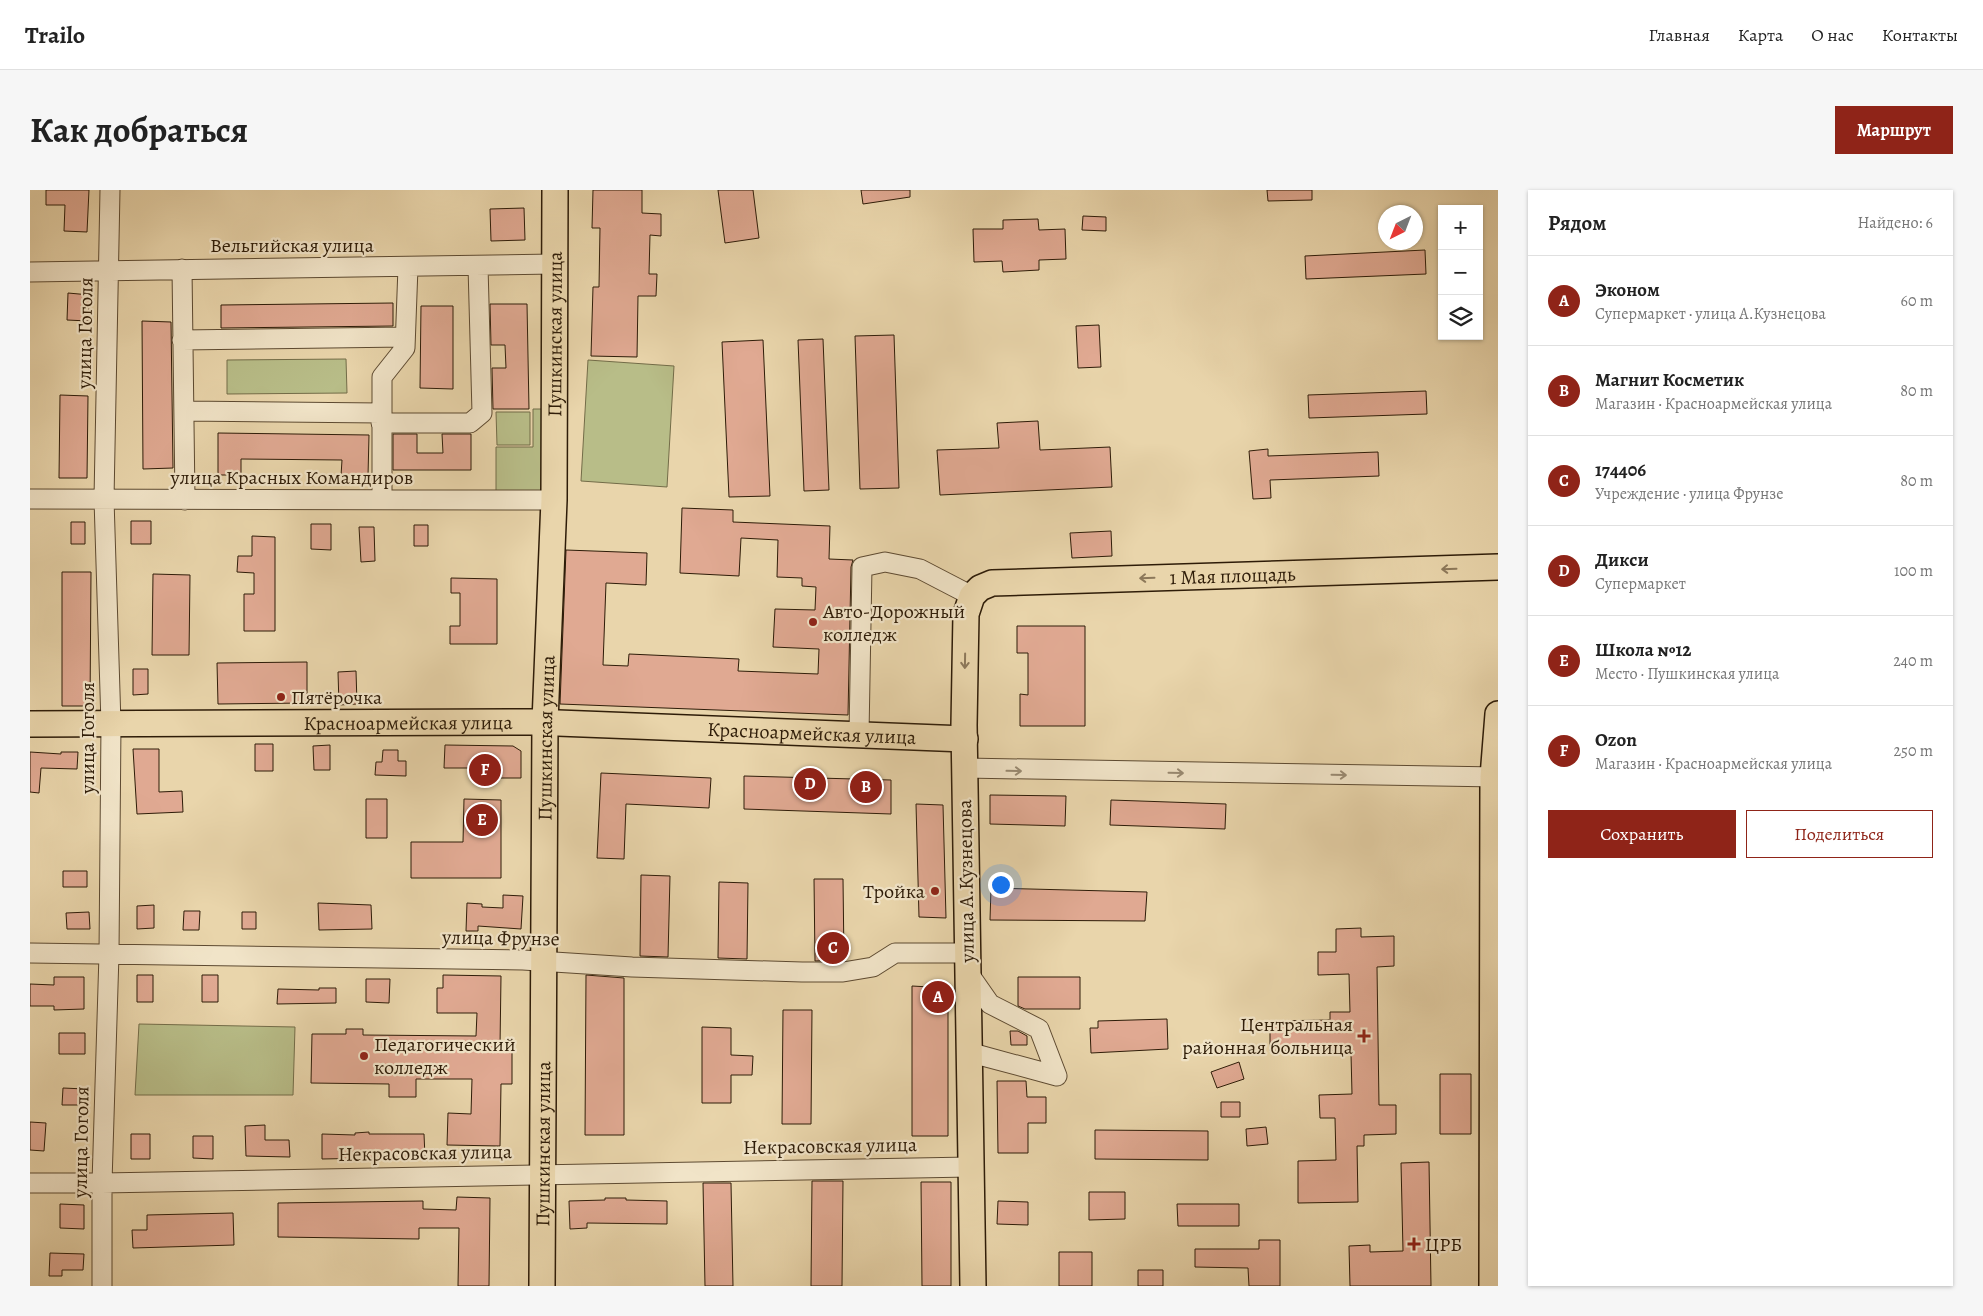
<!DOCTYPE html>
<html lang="ru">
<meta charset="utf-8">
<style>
:root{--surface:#fff;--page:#f6f6f6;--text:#222;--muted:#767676;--line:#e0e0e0;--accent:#8f2418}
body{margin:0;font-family:Alegreya,serif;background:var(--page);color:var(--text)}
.controls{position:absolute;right:15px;top:15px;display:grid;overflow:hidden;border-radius:0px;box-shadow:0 1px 4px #0004}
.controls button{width:45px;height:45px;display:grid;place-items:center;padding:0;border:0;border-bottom:1px solid var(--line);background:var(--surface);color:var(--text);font:25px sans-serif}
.compass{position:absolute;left:1348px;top:15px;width:45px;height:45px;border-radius:50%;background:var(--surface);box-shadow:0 1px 4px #0004;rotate:222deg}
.you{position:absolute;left:970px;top:694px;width:18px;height:18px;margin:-12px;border:4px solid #fff;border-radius:50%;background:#1a73e8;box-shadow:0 0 0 8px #1a73e833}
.badge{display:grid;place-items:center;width:32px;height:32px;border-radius:50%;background:var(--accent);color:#fff;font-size:16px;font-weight:700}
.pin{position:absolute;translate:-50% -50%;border:2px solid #fff;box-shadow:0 1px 5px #0006}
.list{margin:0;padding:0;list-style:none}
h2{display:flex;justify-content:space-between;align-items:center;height:65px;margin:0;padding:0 20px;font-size:21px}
h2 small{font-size:16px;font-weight:400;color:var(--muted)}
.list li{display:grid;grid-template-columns:32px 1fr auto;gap:15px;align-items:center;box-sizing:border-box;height:90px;padding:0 20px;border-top:1px solid var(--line)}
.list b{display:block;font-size:19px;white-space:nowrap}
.list p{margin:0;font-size:16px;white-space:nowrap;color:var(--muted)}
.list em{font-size:16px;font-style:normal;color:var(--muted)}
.actions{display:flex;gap:10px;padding:15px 20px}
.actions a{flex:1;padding:11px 0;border:1px solid var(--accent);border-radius:0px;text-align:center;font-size:18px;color:var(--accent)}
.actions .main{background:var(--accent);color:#fff}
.icon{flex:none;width:28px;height:28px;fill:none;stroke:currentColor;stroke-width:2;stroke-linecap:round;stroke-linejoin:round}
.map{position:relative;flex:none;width:1468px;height:1096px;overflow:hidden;border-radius:0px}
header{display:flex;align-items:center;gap:30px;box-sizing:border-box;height:70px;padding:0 25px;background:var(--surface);border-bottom:1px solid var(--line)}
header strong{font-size:24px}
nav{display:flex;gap:28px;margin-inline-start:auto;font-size:18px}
.intro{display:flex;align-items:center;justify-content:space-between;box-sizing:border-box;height:120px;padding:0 30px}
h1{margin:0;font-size:35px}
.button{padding:12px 22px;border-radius:0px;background:var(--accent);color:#fff;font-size:18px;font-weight:700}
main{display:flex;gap:30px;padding:0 30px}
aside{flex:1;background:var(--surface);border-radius:0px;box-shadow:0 1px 4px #0004}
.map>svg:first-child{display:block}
.green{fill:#b8bd88;stroke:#736c48}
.building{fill:#e0a992;stroke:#2e1c08}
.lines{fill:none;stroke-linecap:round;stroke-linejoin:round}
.minor-casing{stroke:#5d4a31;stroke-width:21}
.major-casing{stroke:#2e1c08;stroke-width:28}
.minor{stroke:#f1e4c8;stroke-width:19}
.major{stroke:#e9d5ab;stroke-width:25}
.oneway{stroke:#8c785a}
.oneway2{stroke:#998a72}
.poi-dot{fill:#8f2418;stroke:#f1e4c8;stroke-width:2}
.labels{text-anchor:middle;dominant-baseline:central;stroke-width:4.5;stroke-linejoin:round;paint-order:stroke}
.street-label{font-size:20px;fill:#2e1c08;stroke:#f1e4c8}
.poi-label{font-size:20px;fill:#2e1c08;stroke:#f1e4c8;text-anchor:start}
</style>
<header>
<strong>Trailo</strong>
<nav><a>Главная</a><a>Карта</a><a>О нас</a><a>Контакты</a></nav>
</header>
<div class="intro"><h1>Как добраться</h1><a class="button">Маршрут</a></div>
<main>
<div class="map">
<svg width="1468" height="1096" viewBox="0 0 1468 1096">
<rect width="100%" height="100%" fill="#e9d5ab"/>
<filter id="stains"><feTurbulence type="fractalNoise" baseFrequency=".004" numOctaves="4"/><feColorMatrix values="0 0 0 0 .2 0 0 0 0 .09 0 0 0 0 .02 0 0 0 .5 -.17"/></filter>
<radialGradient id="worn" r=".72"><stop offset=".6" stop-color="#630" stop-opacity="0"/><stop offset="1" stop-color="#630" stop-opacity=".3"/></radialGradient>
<path class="green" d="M316,169L317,203L197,204V170Z
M558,170L644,176L637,297L551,291Z
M503,219H512V301H466V257H503Z
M466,222H500V255H467Z
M109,834L265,837L263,905H105Z"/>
<path class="building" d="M16,0H59L57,42L34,41L35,15H16Z
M563,0H612V23L631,24V46L620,45L619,84H627L626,106H608L607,167L561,166L563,97H569L570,38H562Z
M688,0H723L729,48L695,53Z
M831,0H880V7L833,14Z
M1237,0H1282V10L1238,11Z
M494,18L495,50L461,51L460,19Z
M1053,26L1076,27V41L1052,40Z
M1008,29L1009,40L1035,39L1036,69L1009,70V80L973,82L972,71L944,72L943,39H973V30Z
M1395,60L1396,84L1276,89L1275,66Z
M38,103L60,105L58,131L37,130Z
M363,113V136L191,138V115Z
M460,114H497L499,219H463L462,178H476L475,155H461Z
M391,116H423V199L390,198Z
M112,131L141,132L143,278L113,279Z
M1069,135L1071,177L1048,178L1046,136Z
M864,145L869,298L830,299L825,146Z
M793,149L799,300L774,301L768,150Z
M733,150L740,306L699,307L692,152Z
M1396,201L1397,224L1279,228L1278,205Z
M30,205L58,206L57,288H29Z
M1008,231L1010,260L1080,257L1082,297L910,305L907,260L969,258L967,233Z
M188,243L339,245L338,286H311L312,270L211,269V285H188Z
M363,244H387V263H413L412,244H441V280H363Z
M1238,259V266L1348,262L1349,286L1240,290L1241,308L1223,309L1219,261Z
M652,318L703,320V332L800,336L799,369L823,370L821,377L818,525L530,514L536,360L617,363L616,395L576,393L573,475L598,476L599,464L709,469L708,481L788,484L789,459L743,457L745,419L785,420L786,397L772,396V388L747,387L748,350L711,348L709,386L650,383Z
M101,331H121V354H101Z
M41,332H55V354H41Z
M281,334H301V360L281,359Z
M384,335H398V356H384Z
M329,337H344L345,371L331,372Z
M1081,341L1082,366L1042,368L1040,343Z
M222,346L245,347V441H214V404H224V383L207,382L208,366H222Z
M32,382H61L60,516H32Z
M123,384L160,385L159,465H122Z
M421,388L467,389V454H420V436H430V403H421Z
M987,436H1055V536H990V504L998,505V463H987Z
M277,472V513L188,514L187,473Z
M103,479H118V504L103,505Z
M326,481L327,514L309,515L308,482Z
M225,554H243V581H225Z
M300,555V580H284L283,556Z
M415,555L483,556L491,561V588H445V578H414Z
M103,559H129V602L152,601L153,622L107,624Z
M353,560H368V571H376V586L345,585L346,572H352Z
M0,562L31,564V562H48L47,579L11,578L9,603L0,602Z
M571,583L681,588L679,618L596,614L594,669L567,668Z
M714,586L861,590V624L714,619Z
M960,605L1036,606L1035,636L960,634Z
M336,609H357V648H336Z
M434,609L471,610V688H381V652H433Z
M1081,610L1196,614L1195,639L1080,635Z
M886,614L913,615L916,728L889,727Z
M33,681H57V697H33Z
M611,685L640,686L638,767L610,766Z
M784,689H813L814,770L785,771Z
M689,692L718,693L717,769L688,768Z
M961,698L1117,702L1115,731L960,730Z
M473,705L493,706L491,739L448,736V741H436L437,713L452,714V717L473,718Z
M288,713L341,715L342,739L289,740Z
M124,715V738L107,739V716Z
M154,721H170L169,740H153Z
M59,722L60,739H37L36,723Z
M212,722H226V739H212Z
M1331,738V747L1364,746V776L1347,777L1349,915H1366V944L1334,945V956H1327L1328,1012L1268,1013V971L1306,970L1305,928H1290L1289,905L1322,904L1321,864H1302V860L1240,861V831L1300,830V822H1320L1319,784L1288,785V762H1306V739Z
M107,785H123V812H107Z
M172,785H188V812H172Z
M413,785L471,786L470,857H482V894H471L470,956L417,955L418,923L441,924L442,889H386V907H359V894L281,893L282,844H316V839H333V845L446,846L447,823H407V798H413Z
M556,785L594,788V945H555Z
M24,787H54V819L24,820V816H0V794L24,795Z
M988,787H1050V819H995L988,816Z
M336,789H360L359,813L336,812Z
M882,796L918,798V946H882Z
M289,798H306V813L247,814L248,799L289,800Z
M753,820H782L781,934H752Z
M1137,829L1138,859L1061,863L1060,838H1068V831Z
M672,837L701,838V865L723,866L722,885H701V913H672Z
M980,841H988L997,846V855H981Z
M29,843H55V864H29Z
M1209,872L1214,889L1187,898L1181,882Z
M1410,884H1441V944H1410Z
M967,891H996L997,907H1016V933H998V963H968Z
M33,898L55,899L54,915H32Z
M1191,912H1210V927H1191Z
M0,932L16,933L14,961L0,960Z
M235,935V950H259L260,967L216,966L215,936Z
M1236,937L1238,954L1217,956L1216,939Z
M1065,940L1178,941V970L1065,969Z
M339,942V944H394L395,967L292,969V944L325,945V943Z
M101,944H120V969H101Z
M163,946H183V969L163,968Z
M1399,972L1401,1096H1320L1319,1056L1340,1055V1062L1373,1061L1371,973Z
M782,991H813L812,1096H781Z
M891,992H921V1096H892Z
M673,993H701L703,1096H675Z
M1059,1002H1095V1029L1059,1030Z
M427,1007L460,1008L459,1096H428L429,1038H389V1049L248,1047V1013L393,1011V1019L426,1020Z
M575,1008H596V1010L637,1011V1034L557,1033V1038L540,1039L539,1011L575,1010Z
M968,1011L998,1012V1035L967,1034Z
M30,1014L54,1015V1039L30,1038Z
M1147,1014H1209V1036H1148Z
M203,1023L204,1055L103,1058L102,1040H117V1025Z
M1229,1050H1250V1096H1219L1218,1078L1165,1077V1059H1229Z
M1029,1062H1062V1096H1029Z
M20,1063L54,1064L53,1080H32V1086H19Z
M1108,1080H1133V1096H1108Z"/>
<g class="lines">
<defs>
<path id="minor" d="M152,79L155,310
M0,82L524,74
M152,150L375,147
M154,221L351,223
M351,233H440L452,223L448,76
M0,309L524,310
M352,309V187L375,158L378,77
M829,544L832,377L855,372L890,379L942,406
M935,578L1468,587
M0,763L493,770L602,777L772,782H813L843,777L865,763H937
M937,781L960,814L1009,839L1027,886
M939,866L949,865L1027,886
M0,993H72L940,977
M72,1096V993L79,764L81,534L74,309L80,0"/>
<g id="major">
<path id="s1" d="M0,534L502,532L935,549"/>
<path id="s2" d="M512,1096L515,532L524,310L525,0"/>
<path id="s3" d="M943,1096L934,535L936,424L942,406L950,398L962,393L1468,377"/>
<path d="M1462,1096L1463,587L1468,524"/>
</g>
</defs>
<use href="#minor" class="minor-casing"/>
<use href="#major" class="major-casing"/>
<use href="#minor" class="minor"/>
<use href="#major" class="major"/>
</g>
<defs><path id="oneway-shaft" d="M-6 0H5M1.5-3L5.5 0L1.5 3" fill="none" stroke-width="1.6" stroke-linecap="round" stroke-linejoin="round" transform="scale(1.25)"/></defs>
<g class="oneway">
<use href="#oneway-shaft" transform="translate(1419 379) rotate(178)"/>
<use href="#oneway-shaft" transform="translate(1117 388) rotate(178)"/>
<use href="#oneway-shaft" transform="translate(935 471) rotate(91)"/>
</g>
<g class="oneway2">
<use href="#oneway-shaft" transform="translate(984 581) rotate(1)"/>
<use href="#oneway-shaft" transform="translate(1146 583) rotate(1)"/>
<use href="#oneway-shaft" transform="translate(1309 585) rotate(1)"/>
</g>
<g class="poi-dot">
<circle cx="783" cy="432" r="5"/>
<circle cx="251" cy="507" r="5"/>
<circle cx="905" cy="701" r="5"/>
<path d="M1331.5 838.5h5v5h5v5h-5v5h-5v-5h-5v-5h5z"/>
<circle cx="334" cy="866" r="5"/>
<path d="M1381.5 1046.5h5v5h5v5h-5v5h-5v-5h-5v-5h5z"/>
</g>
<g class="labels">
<g class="street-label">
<text x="262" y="55">Вельгийская улица</text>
<text transform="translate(55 143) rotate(-89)">улица Гоголя</text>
<text stroke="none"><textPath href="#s2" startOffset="952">Пушкинская улица</textPath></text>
<text x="262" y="287">улица Красных Командиров</text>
<text stroke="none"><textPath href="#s3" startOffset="956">1 Мая площадь</textPath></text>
<text stroke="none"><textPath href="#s1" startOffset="378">Красноармейская улица</textPath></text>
<text stroke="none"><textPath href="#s1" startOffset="782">Красноармейская улица</textPath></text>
<text transform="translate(57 548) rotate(-90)">улица Гоголя</text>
<text stroke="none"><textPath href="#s2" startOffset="548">Пушкинская улица</textPath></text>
<text transform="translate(936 691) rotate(-91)">улица А.Кузнецова</text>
<text transform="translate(471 748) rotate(1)">улица Фрунзе</text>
<text transform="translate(51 952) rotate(-89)">улица Гоголя</text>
<text stroke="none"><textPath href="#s2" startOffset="142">Пушкинская улица</textPath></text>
<text transform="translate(800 956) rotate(-1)">Некрасовская улица</text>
<text transform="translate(395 963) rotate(-1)">Некрасовская улица</text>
</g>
<g class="poi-label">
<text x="793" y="421">Авто-Дорожный<tspan x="793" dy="23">колледж</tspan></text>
<text x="261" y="507">Пятёрочка</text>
<text x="895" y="701" text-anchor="end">Тройка</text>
<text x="1323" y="834" text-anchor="end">Центральная<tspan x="1323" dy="23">районная больница</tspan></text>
<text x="344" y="854">Педагогический<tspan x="344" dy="23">колледж</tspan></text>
<text x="1395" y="1054">ЦРБ</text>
</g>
</g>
<rect width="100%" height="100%" filter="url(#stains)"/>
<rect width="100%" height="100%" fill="url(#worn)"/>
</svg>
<div class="controls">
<button>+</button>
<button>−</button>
<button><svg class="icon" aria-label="layers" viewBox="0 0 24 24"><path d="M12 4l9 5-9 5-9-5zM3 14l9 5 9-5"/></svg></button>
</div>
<svg class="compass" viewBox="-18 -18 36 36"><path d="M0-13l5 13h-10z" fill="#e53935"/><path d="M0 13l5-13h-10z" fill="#767676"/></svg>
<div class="you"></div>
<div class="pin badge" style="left:908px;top:807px">A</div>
<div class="pin badge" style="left:836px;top:597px">B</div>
<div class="pin badge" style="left:803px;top:758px">C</div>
<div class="pin badge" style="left:780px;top:594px">D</div>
<div class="pin badge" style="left:452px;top:630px">E</div>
<div class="pin badge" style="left:455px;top:580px">F</div>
</div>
<aside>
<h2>Рядом<small>Найдено: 6</small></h2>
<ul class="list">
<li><span class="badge">A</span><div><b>Эконом</b><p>Супермаркет · улица А.Кузнецова</p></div><em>60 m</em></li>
<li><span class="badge">B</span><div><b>Магнит Косметик</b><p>Магазин · Красноармейская улица</p></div><em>80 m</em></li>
<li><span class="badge">C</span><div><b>174406</b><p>Учреждение · улица Фрунзе</p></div><em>80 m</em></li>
<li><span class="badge">D</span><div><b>Дикси</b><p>Супермаркет</p></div><em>100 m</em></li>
<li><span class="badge">E</span><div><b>Школа №12</b><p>Место · Пушкинская улица</p></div><em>240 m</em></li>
<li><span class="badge">F</span><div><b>Ozon</b><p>Магазин · Красноармейская улица</p></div><em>250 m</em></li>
</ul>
<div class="actions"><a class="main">Сохранить</a><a>Поделиться</a></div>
</aside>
</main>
